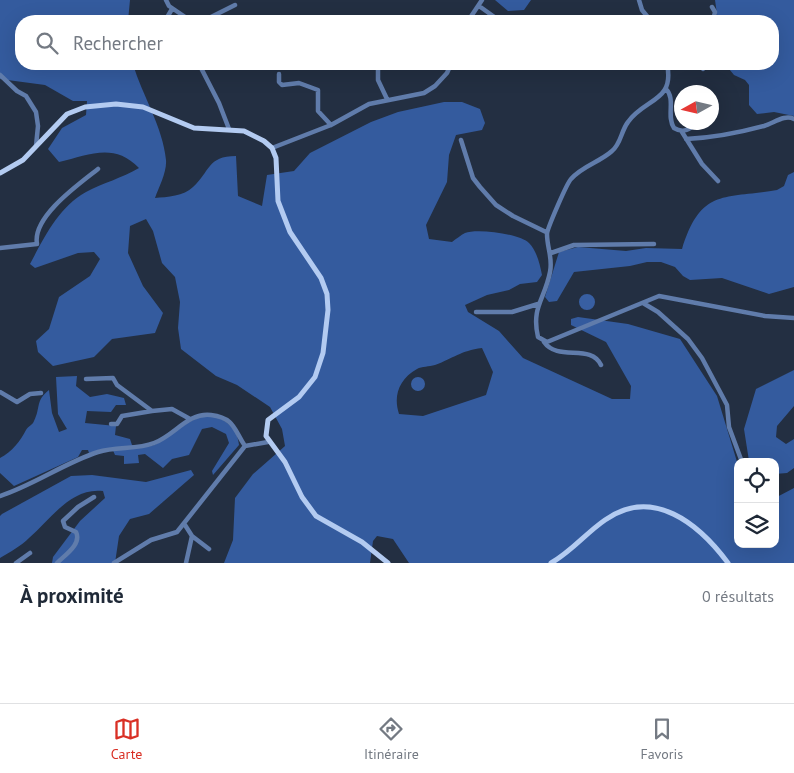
<!DOCTYPE html>
<html lang="fr">
<meta charset="utf-8">
<style>
:root{--surface:#fff;--page:#f6f6f7;--text:#1f2937;--muted:#747a83;--line:#e0e1e3;--accent:#d93025}
body{margin:0;font-family:"PT Sans",sans-serif;background:var(--page);color:var(--text)}
.controls{position:absolute;right:15px;bottom:15px;display:grid;overflow:hidden;border-radius:10px;box-shadow:0 5px 20px #0002}
.controls button{width:45px;height:45px;display:grid;place-items:center;padding:0;border:0;border-bottom:1px solid var(--line);background:var(--surface);color:var(--text);font:25px sans-serif}
.compass{position:absolute;left:674px;top:85px;width:45px;height:45px;border-radius:50%;background:var(--surface);box-shadow:0 5px 20px #0002;rotate:262deg}
.list{margin:0;padding:0;list-style:none}
h2{display:flex;justify-content:space-between;align-items:center;height:65px;margin:0;padding:0 20px;font-size:21px}
h2 small{font-size:16px;font-weight:400;color:var(--muted)}
.icon{flex:none;width:28px;height:28px;fill:none;stroke:currentColor;stroke-width:2;stroke-linecap:round;stroke-linejoin:round}
.map{position:relative;flex:none;width:794px;height:563px;overflow:hidden}
.search{position:absolute;background:var(--surface);box-shadow:0 5px 20px #0002;left:15px;right:15px;top:15px;height:55px;display:flex;align-items:center;gap:12px;box-sizing:border-box;padding:0 18px;border-radius:20px;color:var(--muted);font-size:19px}
.sheet{height:140px;background:var(--surface)}
nav{display:flex;justify-content:space-around;align-items:center;box-sizing:border-box;height:70px;border-top:1px solid var(--line);background:var(--surface);font-size:14px;color:var(--muted)}
nav a{display:grid;justify-items:center;gap:2px}
nav .on{color:var(--accent)}
.map>svg:first-child{display:block}
.forest{fill:#345b9e;fill-rule:evenodd}
.water{fill:#385fa2}
.lines{fill:none;stroke-linecap:round;stroke-linejoin:round}
.minor{stroke:#607cab;stroke-width:4.5}
.major{stroke:#b3cbf1;stroke-width:5}
</style>
<div class="map">
<svg width="794" height="563" viewBox="0 0 794 563">
<rect width="100%" height="100%" fill="#232f42"/>
<path class="forest" d="M0,0H130L128,21H21V64H133C142,95 163,127 166,160C167,172 159,187 155,198C167,197 184,196 193,187C210,172 207,156 236,156L238,196L262,206L267,175L294,171L310,153L371,122L398,112L444,102H462L480,109L485,123L482,130L456,135L449,155L447,182L426,225L429,239L452,242C456,239 461,235 465,233C477,228 521,234 529,243C537,251 540,265 542,275L537,282L520,284L509,290L487,295L465,305L468,312L499,331L523,358L612,399H630L631,386L606,342L571,325V319L578,317L628,324L680,339L717,396L738,465V544H775V498L794,488V563H409L393,539L377,536L373,541L370,563H224L233,540L235,498L253,474L285,446L282,429L270,407L237,385L216,376L181,349L178,328L180,302L175,277L162,263L153,231L146,219L130,226L128,253L143,286L163,313L155,333L112,339L94,357L53,366L38,352L36,341L49,329L59,297L90,276L100,259L94,252L78,253L35,268L30,264C45,236 58,208 86,192C103,183 122,178 139,168C114,142 89,155 59,162L48,149L62,128L86,115L87,101H73L45,85L0,79ZM482,348L493,372L486,395L423,416L399,414C393,396 399,379 417,369C422,366 429,367 435,365C454,358 460,351 482,348Z
M495,0H531L524,10L508,11Z
M715,0H794V116L774,112L757,114L749,105V85L745,80L734,75L725,64H773V21H718Z
M794,172V287L769,294L722,278L690,280L683,276L675,267L661,262H647L630,266L574,272L557,301L549,302L545,297L559,252L578,247L626,251L646,248L682,249C701,188 723,199 777,190L784,186L788,175Z
M794,370V406L777,426L776,437L786,444L794,439V468L787,473L775,474V462L749,461L744,429L756,389Z
M77,376L76,386L90,397L107,394L124,398L126,405H116L111,412L87,411L85,423L116,426L115,435L130,439L132,445C139,447 147,448 154,445C177,435 199,403 226,422C234,428 238,435 239,445L213,475L212,471L229,443L226,434L212,427L202,429L189,455L172,459L163,468L145,454L138,455L139,463L124,464V456L115,455L112,448L89,453L88,450H82L78,457L14,486L0,473V458C12,452 21,440 26,430C28,426 33,425 34,421C41,407 35,401 49,390L52,413L59,432L67,429L58,414L56,377Z
M191,470L194,475L149,514L130,519L119,536L115,563H52L53,557L80,521L105,498L103,491C71,487 51,519 29,538C21,546 10,552 0,558V516L2,514L71,476L92,475L146,482Z"/>
<path class="water" d="M579 302a8 8 0 1 1 16 0a8 8 0 1 1-16 0Z
M411 384a7 7 0 1 1 14 0a7 7 0 1 1-14 0Z"/>
<g class="lines">
<path class="minor" d="M166,0L169,6L191,21
M639,0L642,10L651,21
M479,6L500,21
M712,7L715,12L713,21
M165,21L172,9
M203,21L235,5
M468,21L482,0
M199,64L219,103L229,129
M378,64V80L387,99
M667,64C675,102 645,98 628,122C621,131 621,144 612,151C600,162 582,166 571,179C567,183 547,229 547,234C547,248 553,258 550,272C545,299 531,307 538,337L547,342L659,296L765,316L794,318
M701,64L703,69
M279,74V82L282,85L299,83L318,90V111L331,125
M0,75L17,91L26,96L36,112L38,126L36,146
M666,89C676,99 666,116 674,128C684,134 690,129 699,122
M682,132L702,164L718,181
M686,139C713,138 738,133 764,126C774,123 785,114 794,119
M461,140L473,178L480,187L496,205L513,216L546,232
M272,148L331,125L369,104L424,93L435,86L447,73L451,64
M0,248L37,244C32,217 79,184 98,169
M551,253L574,245L654,244
M643,303L658,312L688,339L702,358L727,405L729,427L742,462
M476,312H512L538,304
M544,342C558,362 591,343 601,365
M86,379L113,378L117,385L152,411L122,416L117,424H111
M0,392L17,402L30,394L41,393
M152,411L172,409L190,419
M0,496C34,485 64,463 98,452C116,446 137,450 154,443C174,436 188,412 211,415C235,418 234,430 245,446L268,442
M185,525L192,536L186,563
M192,536L209,549
M16,563L30,553
M57,563C65,555 82,544 76,532L65,527L63,521L78,507L94,497
M114,563L151,540L177,532L245,446"/>
<path class="major" d="M0,173L23,160L67,114L85,107L116,104L143,107L194,128L244,131L264,141L272,148L276,158L278,201L290,232L321,278L327,294L328,310L323,353L315,377L299,397L268,420L266,436L285,462L302,497L316,516L362,542L388,563
M551,563C571,552 586,533 605,520C653,486 699,524 728,563"/>
</g>
</svg>
<div class="controls">
<button><svg class="icon" aria-label="locate" viewBox="0 0 24 24"><circle cx="12" cy="12" r="6"/><path d="M12 2v4M12 18v4M2 12h4M18 12h4"/></svg></button>
<button><svg class="icon" aria-label="layers" viewBox="0 0 24 24"><path d="M12 4l9 5-9 5-9-5zM3 14l9 5 9-5"/></svg></button>
</div>
<svg class="compass" viewBox="-18 -18 36 36"><path d="M0-13l5 13h-10z" fill="#e53935"/><path d="M0 13l5-13h-10z" fill="#747a83"/></svg>
<div class="search"><svg class="icon" aria-label="search" viewBox="0 0 24 24"><circle cx="10" cy="10" r="6"/><path d="M15 15l6 6"/></svg>Rechercher</div>
</div>
<section class="sheet">
<h2>À proximité<small>0 résultats</small></h2>
<ul class="list">
</ul>
</section>
<nav>
<a class="on"><svg class="icon" aria-label="map" viewBox="0 0 24 24"><path d="M3 6l6-2 6 2 6-2v14l-6 2-6-2-6 2zM9 4v14M15 6v14"/></svg>Carte</a>
<a><svg class="icon" aria-label="directions" viewBox="0 0 24 24"><path d="M12 3l9 9-9 9-9-9zM9 14v-3h6M13 9l2 2-2 2"/></svg>Itinéraire</a>
<a><svg class="icon" aria-label="saved" viewBox="0 0 24 24"><path d="M7 4h10v16l-5-4-5 4z"/></svg>Favoris</a>
</nav>
